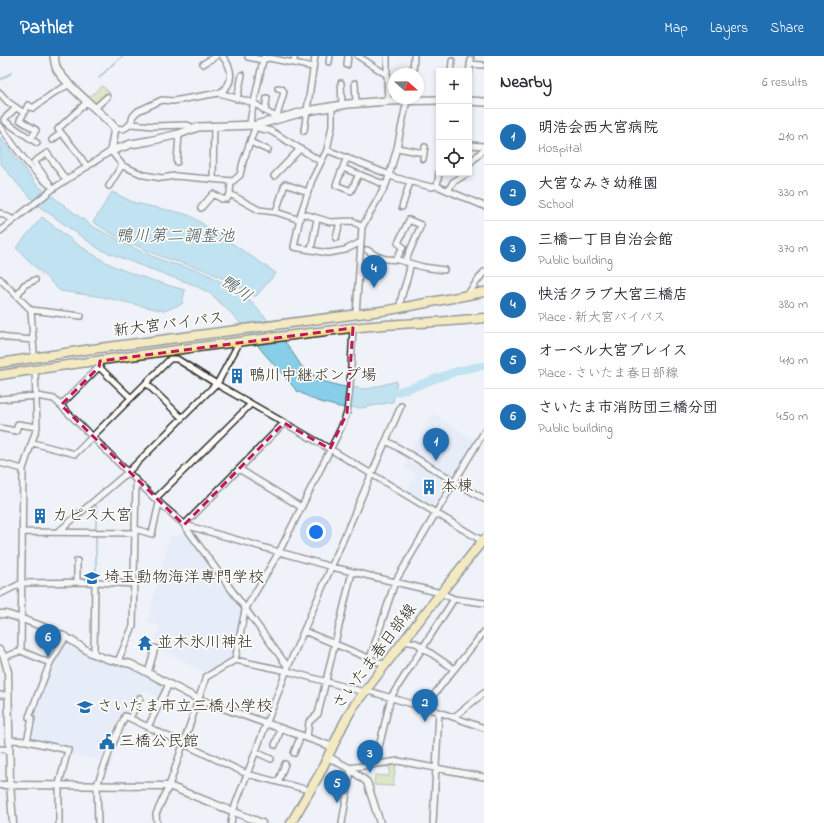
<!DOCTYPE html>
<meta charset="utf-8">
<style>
:root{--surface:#fff;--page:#f2f2f3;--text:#2b2b33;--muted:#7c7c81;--line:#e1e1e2;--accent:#1f6fb2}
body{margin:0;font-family:"Indie Flower","Klee One",sans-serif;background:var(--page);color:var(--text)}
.controls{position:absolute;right:12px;top:12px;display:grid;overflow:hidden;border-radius:0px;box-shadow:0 2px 6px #0003}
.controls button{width:36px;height:36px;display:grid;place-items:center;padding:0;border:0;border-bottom:1px solid var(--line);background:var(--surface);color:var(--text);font:20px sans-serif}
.compass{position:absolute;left:388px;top:12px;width:36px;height:36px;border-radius:50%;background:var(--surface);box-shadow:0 2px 6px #0003;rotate:110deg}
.you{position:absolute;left:316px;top:476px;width:14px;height:14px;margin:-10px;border:3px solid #fff;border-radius:50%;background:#1a73e8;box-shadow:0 0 0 6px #1a73e833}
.badge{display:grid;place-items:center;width:26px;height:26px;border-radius:50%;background:var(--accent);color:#fff;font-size:13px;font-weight:700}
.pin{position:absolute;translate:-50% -33px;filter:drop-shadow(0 1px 2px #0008)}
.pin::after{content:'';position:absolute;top:21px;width:14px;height:12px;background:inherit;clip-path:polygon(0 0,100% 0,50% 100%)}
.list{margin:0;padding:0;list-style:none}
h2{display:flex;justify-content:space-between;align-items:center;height:52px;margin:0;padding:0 16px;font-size:17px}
h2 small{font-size:13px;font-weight:400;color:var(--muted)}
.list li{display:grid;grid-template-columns:26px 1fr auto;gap:12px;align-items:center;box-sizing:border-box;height:56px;padding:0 16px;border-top:1px solid var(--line)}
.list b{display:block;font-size:15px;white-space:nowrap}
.list p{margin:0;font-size:13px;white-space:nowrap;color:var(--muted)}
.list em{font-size:13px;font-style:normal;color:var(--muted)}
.icon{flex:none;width:22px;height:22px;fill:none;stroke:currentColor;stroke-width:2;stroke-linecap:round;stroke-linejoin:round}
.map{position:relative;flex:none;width:484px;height:767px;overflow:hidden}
header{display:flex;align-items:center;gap:24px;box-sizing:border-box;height:56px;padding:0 20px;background:var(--accent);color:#fff}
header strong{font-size:19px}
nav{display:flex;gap:22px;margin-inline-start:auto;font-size:14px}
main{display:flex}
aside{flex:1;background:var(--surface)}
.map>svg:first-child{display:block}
.built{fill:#dee6f9}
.green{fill:#c6da8f;stroke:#78825d}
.water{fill:#87cee8;stroke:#628d9c}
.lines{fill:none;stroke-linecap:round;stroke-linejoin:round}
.stream{stroke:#628d9c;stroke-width:1.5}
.river{stroke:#87cee8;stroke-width:8}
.minor-casing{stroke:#2b2b2b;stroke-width:8}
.tertiary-casing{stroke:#2b2b2b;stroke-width:9}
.secondary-casing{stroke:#2b2b2b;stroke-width:10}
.primary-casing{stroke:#2b2b2b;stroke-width:11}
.trunk-casing{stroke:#2b2b2b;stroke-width:11}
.minor{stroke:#fdfcf7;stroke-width:5}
.tertiary{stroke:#fdfcf7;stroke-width:6}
.secondary{stroke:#fdfcf7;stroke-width:7}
.primary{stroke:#f9e181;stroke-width:8}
.trunk{stroke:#f9e181;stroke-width:8}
.marked{fill:none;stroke:#c2185b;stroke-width:3;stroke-dasharray:8 5;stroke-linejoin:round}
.labels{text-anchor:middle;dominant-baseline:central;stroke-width:3.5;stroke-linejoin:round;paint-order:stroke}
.street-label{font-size:16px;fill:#2b2b2b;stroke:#fdfcf7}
.poi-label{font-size:16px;fill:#2b2b2b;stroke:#fdfcf7;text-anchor:start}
.water-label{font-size:17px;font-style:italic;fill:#475c64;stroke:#fdfcf7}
</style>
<header>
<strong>Pathlet</strong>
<nav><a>Map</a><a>Layers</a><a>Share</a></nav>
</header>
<main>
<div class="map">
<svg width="484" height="767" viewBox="0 0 484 767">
<rect width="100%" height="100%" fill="#eff2f8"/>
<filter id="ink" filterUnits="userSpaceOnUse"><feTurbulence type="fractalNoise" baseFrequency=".025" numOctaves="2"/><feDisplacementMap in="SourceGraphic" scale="8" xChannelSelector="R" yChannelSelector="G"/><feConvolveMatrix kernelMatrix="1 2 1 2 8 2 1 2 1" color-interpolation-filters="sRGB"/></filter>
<g filter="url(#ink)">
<path class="built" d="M433,358L476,385L435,454L406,437L416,418L404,411L412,398L410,397Z
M184,470L243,551V557L232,604L208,618L154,590L159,569L147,566L170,479L180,481Z
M65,585H67L128,609L165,629L166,631L160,643L142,634L129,660L125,658L104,706L68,697L70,692L29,684L32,660L50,613Z"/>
<path class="green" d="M102,30L110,37L96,49L88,42Z
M396,707L393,730L374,729L375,719L389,720L390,711H379V709Z"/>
<path class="water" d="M0,81L37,129L92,170L144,197L170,207L197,214L211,220L233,233L250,245L265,261L289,291L302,311L322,325L340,330L367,333L397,325L393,346L361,352L339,351L317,345L297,335L263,296L236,262L211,238L194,229L134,207L99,193L40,151L21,132L0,107Z
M112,136L135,147L182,157L191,160L276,217L259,237L256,240H254L226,224L202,213L168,203L150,196L114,179L93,166Z
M42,161C66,180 90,199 118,212C140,221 163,228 185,234L182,248L164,255L103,241L60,235L16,192Z"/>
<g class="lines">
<path class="stream" d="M99,22L115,6L123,0
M0,24L11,17
M96,475V447
M96,524V478"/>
<path class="river" d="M386,339C397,336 408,333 419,329C440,321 461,312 484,310"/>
<defs>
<path id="minor" d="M248,0V1L263,4L264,1
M358,0L387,19L388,45
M387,0V21
M329,6L330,0
M293,7L295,0
M203,8L216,0
M470,8L482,9
M347,9L348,0
M451,15L452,5
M469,17L471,3
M413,18L414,0
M341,27L342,49
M355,27L356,48
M0,37L8,46L24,57L28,49L33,52L55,36L70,28
M219,37C235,28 233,12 222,0
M237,43L242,19
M332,50V70L327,94L312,124L301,157L294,191L328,197L345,194L361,186
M16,52L4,63L6,66L31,83L36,74L20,64L24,57
M95,52L107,41
M265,55L267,42
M277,60L284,36L282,33L278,32
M131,68L154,70L187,69L190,70L192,73
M250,69L251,60L263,4L269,2L313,11
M0,70C16,92 31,116 54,132
M115,72L123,73L127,71L131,67L133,60L138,55L162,44L173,45L219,37L254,47L270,58L281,62
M304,75L315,0
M31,83L37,87
M52,84L61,77
M250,86L268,94
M469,89L484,90
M397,92L424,97
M327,94L390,119
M347,101L336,129L351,135L359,118
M423,103L425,91
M177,106L179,78
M469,108L484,93
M87,111L77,96L58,73L88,45
M343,112L386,129
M439,117L437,130L484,150
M274,120L300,93
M389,120L431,131L437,130
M213,123L214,70
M50,128L34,106L47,97L66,124
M109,130L122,109
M448,135L453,126L468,117
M230,138L259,154L276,156L300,164
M402,151L410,126
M201,152L213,138L222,143H227L230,138L231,125
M276,156L285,128L308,136
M0,157L14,164
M301,157L330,166L353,165L362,171
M0,175L54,132L111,95L123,110L144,119L162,122L175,120L233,125L240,119L243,106L256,69L258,72L271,75L320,105
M336,182L340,166
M311,194L317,163
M367,194L377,200L386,203L399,204L423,211L444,214
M396,204L403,191L398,187L409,164L421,169L405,206
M0,223L31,254L81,260
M467,239L484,216
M17,240L24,229L35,224
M400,252C400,237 409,224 410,209
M31,254L34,298
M356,259L362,171L386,129L389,120L397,92L407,44
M0,279L8,282L34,284
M99,311L131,342
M146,327L182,362
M217,328L239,287
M0,343L37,340L54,343L155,443L185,469L332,511L441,537L454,543L484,547
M61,349L99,311L100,305
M284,367L184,469L288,611
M0,372L16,375L18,368L37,371
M387,385L484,443
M33,387L75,398L170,303H177L220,330L330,393L484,486
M0,407L23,413
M239,413L301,451
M155,443L251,348
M135,473L152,478L159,447
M23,476L135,477
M58,476L128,416L216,328
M77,526V505
M0,538L22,527L95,526L135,528
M304,575L385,609
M403,585L416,587L454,613
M21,595L23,413L37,371L35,314
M94,598L95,526
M4,601L21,595L50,607
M370,602L395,526L484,376
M235,604L287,615L364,636
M118,605L133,570L136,425
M148,617L155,592
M365,634L439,656L484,672
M0,639H9
M424,651L484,576
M454,661L484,637
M130,662L140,642
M148,671L169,628
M307,681L309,666L318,658L352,516
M10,684L27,685L68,694L59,728V767
M27,685L32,662L29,661L50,607L66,581
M275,689L281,673
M0,693L10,694
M256,696L271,703
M294,697L301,679
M375,708L391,641L454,543
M349,712L398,705L484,721
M278,726L285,708
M98,767L97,729L109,697L125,660L247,718L309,734
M157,767L156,758L169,730L206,621L235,604L245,554L279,496L341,372L347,357L350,330L353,272
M231,767L233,755L288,611L401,350
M342,767L351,713
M433,767L439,656"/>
<path id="tertiary" d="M0,558H6L22,563L44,571L66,581L91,597L107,603L131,608L198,643L333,691
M0,594L4,601L8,616L10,728L13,767
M328,701L349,712L367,726L380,767
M0,729L169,730L262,767"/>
<path id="secondary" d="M54,0C55,5 55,11 58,15C73,36 97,52 115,72L111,95L131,88L149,85L179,78L198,71L256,69L307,55L348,48L388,45L439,44
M469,45L484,46"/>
<path id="primary" d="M291,767L319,719L344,667L353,651L425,557L484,483"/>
<path id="trunk" d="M0,307L85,294L389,254L484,236
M0,319C117,301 234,286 351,272C395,267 440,267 484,262"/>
</defs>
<use href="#minor" class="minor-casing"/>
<use href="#tertiary" class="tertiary-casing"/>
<use href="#secondary" class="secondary-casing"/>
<use href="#primary" class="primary-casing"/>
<use href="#trunk" class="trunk-casing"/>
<use href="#minor" class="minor"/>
<use href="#tertiary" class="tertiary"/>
<use href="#secondary" class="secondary"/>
<use href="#primary" class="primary"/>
<use href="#trunk" class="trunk"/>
</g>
</g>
<path d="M0 0H484V767H0ZM353,272L347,357L330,393L284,367L184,469L61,349L99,311L100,305Z" fill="#eff2f8" fill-opacity=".55" fill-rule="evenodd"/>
<path class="marked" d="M353,272L347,357L330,393L284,367L184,469L61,349L99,311L100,305Z"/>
<defs>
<symbol id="building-bare" viewBox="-9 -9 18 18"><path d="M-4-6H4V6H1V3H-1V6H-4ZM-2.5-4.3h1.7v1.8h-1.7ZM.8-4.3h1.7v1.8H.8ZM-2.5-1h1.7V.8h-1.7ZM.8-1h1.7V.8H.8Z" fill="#1f6fb2" stroke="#fdfcf7" stroke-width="2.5" paint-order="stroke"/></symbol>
<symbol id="university-bare" viewBox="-9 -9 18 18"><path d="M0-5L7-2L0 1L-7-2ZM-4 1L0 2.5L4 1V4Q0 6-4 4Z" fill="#1f6fb2" stroke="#fdfcf7" stroke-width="2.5" paint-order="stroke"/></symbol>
<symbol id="temple-bare" viewBox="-9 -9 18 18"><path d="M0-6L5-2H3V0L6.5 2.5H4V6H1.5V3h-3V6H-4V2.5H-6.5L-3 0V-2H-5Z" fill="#1f6fb2" stroke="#fdfcf7" stroke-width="2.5" paint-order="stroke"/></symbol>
<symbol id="school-bare" viewBox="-9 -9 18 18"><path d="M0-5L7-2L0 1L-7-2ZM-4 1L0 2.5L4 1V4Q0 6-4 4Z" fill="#1f6fb2" stroke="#fdfcf7" stroke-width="2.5" paint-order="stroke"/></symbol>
<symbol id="civic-bare" viewBox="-9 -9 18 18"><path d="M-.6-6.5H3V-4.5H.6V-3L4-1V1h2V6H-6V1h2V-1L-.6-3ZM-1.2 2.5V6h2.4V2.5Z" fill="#1f6fb2" stroke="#fdfcf7" stroke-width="2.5" paint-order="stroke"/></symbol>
</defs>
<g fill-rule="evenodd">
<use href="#building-bare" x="226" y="309" width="22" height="22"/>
<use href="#building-bare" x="418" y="420" width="22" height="22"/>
<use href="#building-bare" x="29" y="449" width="22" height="22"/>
<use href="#university-bare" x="81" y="511" width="22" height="22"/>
<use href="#temple-bare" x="134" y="576" width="22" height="22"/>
<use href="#school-bare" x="74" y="640" width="22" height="22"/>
<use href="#civic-bare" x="96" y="675" width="22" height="22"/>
</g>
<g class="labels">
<g class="street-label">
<text transform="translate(169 269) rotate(-7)">新大宮バイパス</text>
<text transform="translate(375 601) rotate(-53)">さいたま春日部線</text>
</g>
<g class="poi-label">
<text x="249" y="320">鴨川中継ポンプ場</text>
<text x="441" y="431">本棟</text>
<text x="52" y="460">カピス大宮</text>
<text x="104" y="522">埼玉動物海洋専門学校</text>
<text x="157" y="587">並木氷川神社</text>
<text x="97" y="651">さいたま市立三橋小学校</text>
<text x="119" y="686">三橋公民館</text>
</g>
<g class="water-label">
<text x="175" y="180">鴨川第二調整池</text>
<text transform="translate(236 233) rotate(35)">鴨川</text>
</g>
</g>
</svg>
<div class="controls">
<button>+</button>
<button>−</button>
<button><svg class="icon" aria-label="locate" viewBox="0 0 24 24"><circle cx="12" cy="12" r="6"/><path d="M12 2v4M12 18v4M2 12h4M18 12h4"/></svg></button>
</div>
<svg class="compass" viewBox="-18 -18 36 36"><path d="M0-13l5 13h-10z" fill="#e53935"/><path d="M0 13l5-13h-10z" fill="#7c7c81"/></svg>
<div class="you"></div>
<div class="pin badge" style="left:436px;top:405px">1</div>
<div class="pin badge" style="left:425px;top:666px">2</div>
<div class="pin badge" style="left:370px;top:717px">3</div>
<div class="pin badge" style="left:374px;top:232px">4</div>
<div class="pin badge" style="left:337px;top:747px">5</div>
<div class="pin badge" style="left:48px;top:601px">6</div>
</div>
<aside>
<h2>Nearby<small>6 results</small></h2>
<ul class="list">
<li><span class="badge">1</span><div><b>明浩会西大宮病院</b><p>Hospital</p></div><em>210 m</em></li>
<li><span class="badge">2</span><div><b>大宮なみき幼稚園</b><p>School</p></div><em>330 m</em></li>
<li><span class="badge">3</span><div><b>三橋一丁目自治会館</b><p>Public building</p></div><em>370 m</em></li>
<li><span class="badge">4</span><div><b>快活クラブ大宮三橋店</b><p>Place · 新大宮バイパス</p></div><em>380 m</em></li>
<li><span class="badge">5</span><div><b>オーベル大宮プレイス</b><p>Place · さいたま春日部線</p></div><em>410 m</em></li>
<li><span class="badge">6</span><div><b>さいたま市消防団三橋分団</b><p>Public building</p></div><em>450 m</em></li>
</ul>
</aside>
</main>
